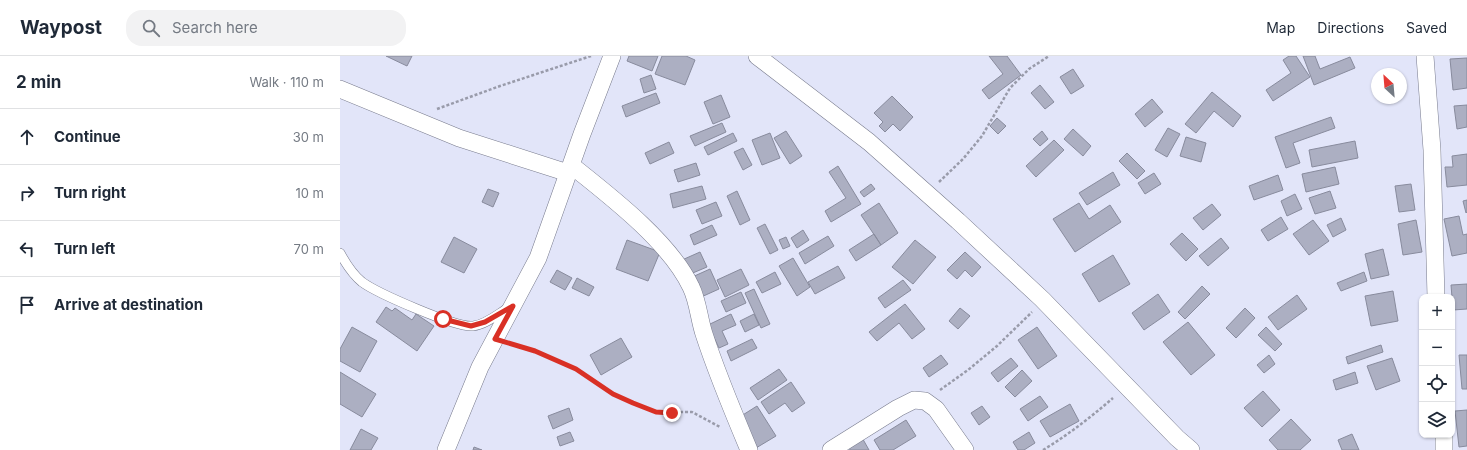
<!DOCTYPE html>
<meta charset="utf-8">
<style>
:root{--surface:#fff;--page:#f2f2f3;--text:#1f2937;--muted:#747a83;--line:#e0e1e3}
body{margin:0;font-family:Inter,sans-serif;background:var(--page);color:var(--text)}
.controls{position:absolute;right:12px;bottom:12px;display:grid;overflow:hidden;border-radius:8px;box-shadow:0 1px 3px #0004}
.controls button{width:36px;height:36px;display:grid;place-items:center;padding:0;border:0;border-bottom:1px solid var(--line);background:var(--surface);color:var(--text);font:20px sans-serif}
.compass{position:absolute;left:1031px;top:12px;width:36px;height:36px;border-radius:50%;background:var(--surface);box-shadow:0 1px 3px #0004;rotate:334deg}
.stop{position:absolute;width:12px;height:12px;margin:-9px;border:3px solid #d93025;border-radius:50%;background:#fff}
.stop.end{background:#d93025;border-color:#fff;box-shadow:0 1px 4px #0008}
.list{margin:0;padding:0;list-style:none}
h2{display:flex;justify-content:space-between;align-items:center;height:52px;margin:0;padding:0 16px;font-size:17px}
h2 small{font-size:13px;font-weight:400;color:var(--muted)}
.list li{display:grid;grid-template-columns:26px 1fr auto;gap:12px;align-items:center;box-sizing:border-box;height:56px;padding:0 16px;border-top:1px solid var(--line)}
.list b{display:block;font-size:15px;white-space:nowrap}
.list em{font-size:13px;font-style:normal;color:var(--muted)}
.icon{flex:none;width:22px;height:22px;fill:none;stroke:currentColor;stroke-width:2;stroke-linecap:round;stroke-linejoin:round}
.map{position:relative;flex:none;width:1127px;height:394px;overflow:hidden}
header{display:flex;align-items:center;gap:24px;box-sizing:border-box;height:56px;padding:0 20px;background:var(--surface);border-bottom:1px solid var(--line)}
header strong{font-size:19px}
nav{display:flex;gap:22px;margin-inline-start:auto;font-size:14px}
.search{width:280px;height:36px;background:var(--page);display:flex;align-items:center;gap:10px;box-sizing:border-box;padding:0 14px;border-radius:16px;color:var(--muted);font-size:15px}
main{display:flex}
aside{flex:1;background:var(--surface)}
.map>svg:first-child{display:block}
.building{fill:#acafc2;stroke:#888b9d}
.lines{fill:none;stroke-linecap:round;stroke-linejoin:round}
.service-casing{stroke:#777a8c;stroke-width:10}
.minor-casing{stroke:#777a8c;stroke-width:18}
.path{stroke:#999baa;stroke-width:2.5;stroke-dasharray:3 2;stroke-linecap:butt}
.service{stroke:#fff;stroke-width:9}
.minor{stroke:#fff;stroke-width:17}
.route{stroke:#d93025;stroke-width:5}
</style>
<header>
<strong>Waypost</strong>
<div class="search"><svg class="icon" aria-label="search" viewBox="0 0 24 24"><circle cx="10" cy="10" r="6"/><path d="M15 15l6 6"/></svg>Search here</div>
<nav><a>Map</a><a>Directions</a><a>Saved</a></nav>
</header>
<main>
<aside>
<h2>2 min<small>Walk · 110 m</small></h2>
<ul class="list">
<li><svg class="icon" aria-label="ahead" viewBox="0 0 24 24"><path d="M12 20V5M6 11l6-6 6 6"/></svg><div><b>Continue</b></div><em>30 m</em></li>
<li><svg class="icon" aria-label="right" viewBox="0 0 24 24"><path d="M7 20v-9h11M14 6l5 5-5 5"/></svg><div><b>Turn right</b></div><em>10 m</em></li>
<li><svg class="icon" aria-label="left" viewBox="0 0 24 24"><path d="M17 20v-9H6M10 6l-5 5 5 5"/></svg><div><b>Turn left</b></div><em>70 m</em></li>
<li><svg class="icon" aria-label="arrive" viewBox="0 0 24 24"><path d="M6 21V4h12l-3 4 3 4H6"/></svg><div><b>Arrive at destination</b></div></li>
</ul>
</aside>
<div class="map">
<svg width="1127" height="394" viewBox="0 0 1127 394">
<rect width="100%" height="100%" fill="#e2e5f9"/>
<path class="building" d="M46,0H72L67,10Z
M289,0H318L312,15L287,5Z
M322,0H346L355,4L345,29L315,18Z
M649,0H667L681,19L649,43L642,34L663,18Z
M949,0H956L970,21L933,45L926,34L951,17L943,4Z
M963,0H975L980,13L1010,1L1015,12L974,29Z
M1127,2V32L1113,34L1110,3Z
M733,13L744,30L731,38L720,21Z
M311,19L316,33L304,37L300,23Z
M700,29L714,46L705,53L691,37Z
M872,36L901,60L893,71L874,55L856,77L845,68Z
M316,37L320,47L286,61L282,50Z
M381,39L390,61L373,68L364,46Z
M552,40L573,61L560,75L553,68L545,76L539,70L543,66L534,57Z
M812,43L823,56L805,71L795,58Z
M1127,49V71L1117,73L1114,50Z
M991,61L995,72L953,87L960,107L946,112L935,81Z
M657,62L666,70L658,78L650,70Z
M382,67L386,76L355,90L350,80Z
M828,72L840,78L827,101L815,94Z
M733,73L751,90L743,100L724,83Z
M446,75L462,100L450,108L434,82Z
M702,75L708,83L700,90L693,83Z
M393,77L397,85L368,99L364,91Z
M430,77L440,102L422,109L412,84Z
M846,81L866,87L861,106L840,100Z
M714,84L724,94L696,121L686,110Z
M1015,85L1018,102L972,111L969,94Z
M329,86L334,97L310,108L305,97Z
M403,92L412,109L403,114L394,96Z
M787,97L805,115L797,123L779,105Z
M1127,98V129L1107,131L1105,111H1113L1112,100Z
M356,107L360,119L338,126L334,114Z
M498,110L521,148L491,166L485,155L506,142L489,116Z
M995,111L999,128L966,136L962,118Z
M773,116L780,129L747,149L739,137Z
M814,117L821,128L805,138L798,127Z
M938,119L943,134L914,144L909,130Z
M531,128L535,133L524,141L520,136Z
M1071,128L1075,154L1059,156L1055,130Z
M362,130L366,143L333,152L330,138Z
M148,133L159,137L153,151L142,146Z
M397,135L410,164L400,169L387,140Z
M990,135L996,152L975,158L969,142Z
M955,138L962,153L947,160L941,145Z
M1127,144V156L1126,157L1123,145Z
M376,146L382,160L362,168L356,154Z
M539,147L558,177L541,189L521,159Z
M739,147L749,163L770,149L781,166L735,196L713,163Z
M872,148L881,159L863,174L853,162Z
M1119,160L1123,179L1127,178V197L1112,200L1104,163Z
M941,161L948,173L928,185L921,174Z
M1001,162L1006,174L993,181L987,169Z
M973,164L989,185L969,199L953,178Z
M1076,164L1082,196L1063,199L1058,168Z
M425,168L438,194L430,198L417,172Z
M372,169L377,179L354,189L350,179Z
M463,174L469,184L457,192L451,182Z
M842,177L858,193L846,205L830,188Z
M534,178L541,189L516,205L509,194Z
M488,180L494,190L465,208L459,197Z
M114,181L137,193L124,217L101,206Z
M446,181L450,190L443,193L439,184Z
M881,182L889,192L868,210L859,200Z
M287,184L320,196L308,225L276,213Z
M575,184L596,201L573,228L552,211Z
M1043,193L1049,219L1031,223L1025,198Z
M360,196L367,211L348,219L342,204Z
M625,196L641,211L632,221L625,214L617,223L607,214Z
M773,199L790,228L759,246L742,218Z
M453,202L470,231L457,240L439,210Z
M498,210L505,222L475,238L468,226Z
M370,213L379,233L359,242L350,222Z
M401,213L409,229L385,241L377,224Z
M217,214L232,222L225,234L210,226Z
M435,216L441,228L422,237L416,226Z
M1024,216L1027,225L1001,235L997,227Z
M237,222L254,231L249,240L232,232Z
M563,224L571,234L545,252L538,242Z
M1127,228V253L1113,254L1111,229Z
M862,230L870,238L845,263L838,256Z
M414,233L430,268L421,272L405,237Z
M1053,235L1058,265L1031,270L1025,240Z
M401,236L406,247L386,256L381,245Z
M818,238L830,256L804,274L792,257Z
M957,239L967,253L938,274L928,261Z
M565,248L585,273L572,283L559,267L537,285L529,276Z
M46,251L52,255L55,252L72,264L76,258L94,270L77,295L36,266Z
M620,252L630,260L618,273L609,265Z
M905,252L915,262L896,282L886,272Z
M391,258L396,269L382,275L388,288L379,292L368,269Z
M414,258L419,269L405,276L400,265Z
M848,266L875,299L851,319L823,286Z
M12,271L37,285L20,316L0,305V293Z
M697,271L717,300L698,313L678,284Z
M926,271L942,288L935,295L918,279Z
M281,282L292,301L261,319L250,299Z
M412,283L417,292L391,305L387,295Z
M1041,289L1043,296L1008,308L1006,301Z
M601,299L608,308L589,321L583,312Z
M929,299L935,308L924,317L917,309Z
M1119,299H1127V333H1122Z
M671,302L678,310L658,326L651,317Z
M1052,302L1060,325L1036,334L1027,310Z
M439,313L447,324L418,344L410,332Z
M682,314L692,325L675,341L665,331Z
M0,316L36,338L22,361L0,348Z
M1015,316L1018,327L996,334L993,324Z
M451,326L465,347L452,356L445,347L429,358L421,346Z
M923,335L940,354L922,371L904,352Z
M700,340L708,351L688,365L680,353Z
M730,348L739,365L710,381L700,365Z
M417,350L436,380L416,392L398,362Z
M642,350L650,361L639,369L631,357Z
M229,352L233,364L213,373L208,360Z
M1127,354V390L1119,391L1115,355Z
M951,363L971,384L960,394H938L929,384Z
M566,364L576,380L553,394H540L534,384Z
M21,373L38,382L31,394H10Z
M230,376L234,385L220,390L217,381Z
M689,376L695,387L684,394H678L673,386Z
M520,378L529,394H510L506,386Z
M1012,378L1019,394H1002L998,384Z
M134,391L142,394H133Z"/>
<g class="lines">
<defs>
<path id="service" d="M0,197C6,208 12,218 22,226C37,237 116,272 133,270C145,269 158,258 168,252"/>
<path id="minor" d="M417,0L529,86L618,165L702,243L837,382L851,394
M1085,0L1092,94L1096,241
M0,33L119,82L228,117
M231,109C270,140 330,186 351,231C358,245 359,263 364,278C377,318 393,356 409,394
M1104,379V394
M106,394L140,311L198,202L242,78L272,0
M491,394L558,352L574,344L585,345L596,353L625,394"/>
</defs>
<use href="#service" class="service-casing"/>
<use href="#minor" class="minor-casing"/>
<path class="path" d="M97,53L160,30L251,0
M599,126L623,103L642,80L670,32L689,13L709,0
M171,288L195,295L235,313L273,338L316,356H352L380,371
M600,334L628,314L657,290L692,256
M703,394C728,379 751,361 773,342"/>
<use href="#service" class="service"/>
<use href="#minor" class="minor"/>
</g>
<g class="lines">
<path class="route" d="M103,263L131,270L145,266L173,250L155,283L195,295L236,313L273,338L293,347L316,356L332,357"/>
</g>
</svg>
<div class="controls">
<button>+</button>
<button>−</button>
<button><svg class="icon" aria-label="locate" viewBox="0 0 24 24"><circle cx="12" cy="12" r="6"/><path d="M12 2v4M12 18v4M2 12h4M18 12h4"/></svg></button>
<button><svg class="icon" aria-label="layers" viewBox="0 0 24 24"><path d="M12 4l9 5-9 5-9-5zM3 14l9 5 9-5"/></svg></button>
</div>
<svg class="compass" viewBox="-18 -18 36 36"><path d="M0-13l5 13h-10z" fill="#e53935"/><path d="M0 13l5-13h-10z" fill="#747a83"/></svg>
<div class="stop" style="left:103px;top:263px"></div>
<div class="stop end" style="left:332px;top:357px"></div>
</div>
</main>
